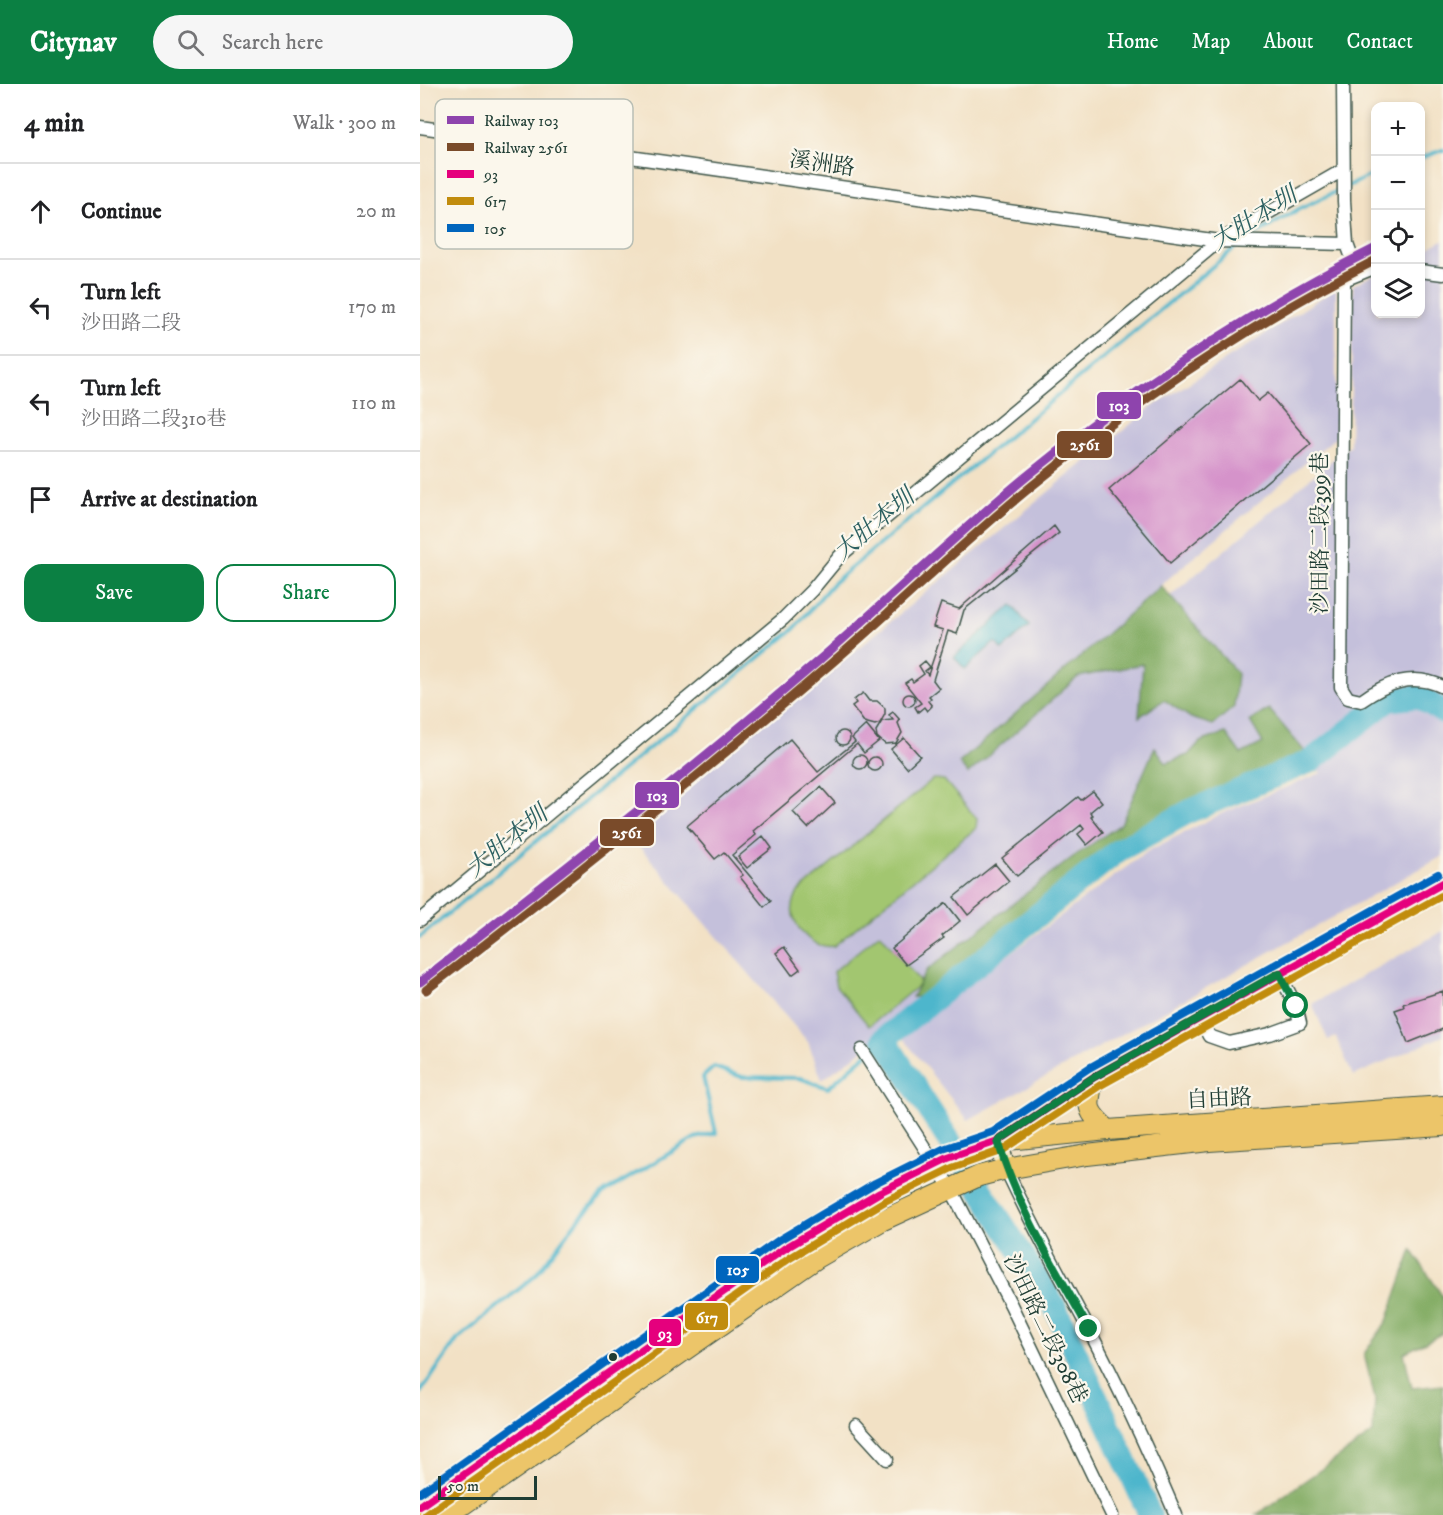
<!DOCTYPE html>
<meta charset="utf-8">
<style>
:root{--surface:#fff;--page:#f6f6f6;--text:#202124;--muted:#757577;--line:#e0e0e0;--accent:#0b8043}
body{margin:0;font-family:"IM FELL DW Pica","Noto Serif TC",serif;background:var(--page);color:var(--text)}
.controls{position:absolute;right:18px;top:18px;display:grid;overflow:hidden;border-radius:12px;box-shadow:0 3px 9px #0003}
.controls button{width:54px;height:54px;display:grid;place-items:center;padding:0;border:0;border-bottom:2px solid var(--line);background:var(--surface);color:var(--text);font:30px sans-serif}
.scale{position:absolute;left:18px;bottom:15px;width:99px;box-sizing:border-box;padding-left:6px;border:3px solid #1f3d34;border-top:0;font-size:16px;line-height:21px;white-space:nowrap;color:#1f3d34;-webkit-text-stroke:4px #fbf7ec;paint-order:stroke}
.stop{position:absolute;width:18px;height:18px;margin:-14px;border:4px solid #0b8043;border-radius:50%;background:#fff}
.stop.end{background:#0b8043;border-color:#fff;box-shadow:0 2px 6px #0008}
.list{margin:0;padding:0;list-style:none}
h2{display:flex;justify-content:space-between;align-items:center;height:78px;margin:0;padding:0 24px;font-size:26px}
h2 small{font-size:20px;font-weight:400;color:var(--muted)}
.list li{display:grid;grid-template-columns:39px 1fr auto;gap:18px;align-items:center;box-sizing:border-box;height:96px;padding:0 24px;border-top:2px solid var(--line)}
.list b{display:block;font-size:22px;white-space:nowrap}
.list p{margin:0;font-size:20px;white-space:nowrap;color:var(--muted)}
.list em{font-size:20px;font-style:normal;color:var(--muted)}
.actions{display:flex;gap:12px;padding:18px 24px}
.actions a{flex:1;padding:14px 0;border:2px solid var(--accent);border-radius:18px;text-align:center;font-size:21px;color:var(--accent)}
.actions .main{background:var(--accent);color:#fff}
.icon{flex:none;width:33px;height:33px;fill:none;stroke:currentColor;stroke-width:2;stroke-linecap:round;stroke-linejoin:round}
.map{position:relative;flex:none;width:1023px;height:1431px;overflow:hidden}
header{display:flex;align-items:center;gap:36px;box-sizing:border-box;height:84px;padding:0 30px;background:var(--accent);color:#fff}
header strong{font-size:28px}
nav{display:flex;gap:33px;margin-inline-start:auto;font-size:21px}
.search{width:420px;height:54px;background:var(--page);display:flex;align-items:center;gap:15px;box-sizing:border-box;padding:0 21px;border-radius:33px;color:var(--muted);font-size:22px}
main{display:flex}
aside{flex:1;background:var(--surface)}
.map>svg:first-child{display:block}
.industrial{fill:#c4c0db}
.green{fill:#a2c670;stroke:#608252;stroke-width:1.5}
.forest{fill:#81ab62;stroke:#50744b;stroke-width:1.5}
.water{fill:#4eb6cc;stroke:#367a80;stroke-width:1.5}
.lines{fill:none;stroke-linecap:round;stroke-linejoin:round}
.stream{stroke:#4eb6cc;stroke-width:4}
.river{stroke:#4eb6cc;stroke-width:24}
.building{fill:#d593ca}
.street-casing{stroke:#3f564a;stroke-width:15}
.secondary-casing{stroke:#3f564a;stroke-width:21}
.primary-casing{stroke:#3f564a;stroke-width:22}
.street{stroke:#fff;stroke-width:12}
.secondary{stroke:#f7e8c3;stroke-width:18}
.primary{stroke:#ecc569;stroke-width:20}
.bus-1-casing{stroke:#fbf7ec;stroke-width:12}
.bus-2-casing{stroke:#fbf7ec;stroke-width:12}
.bus-3-casing{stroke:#fbf7ec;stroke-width:12}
.bus-1{stroke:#e5007d;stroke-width:8}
.bus-2{stroke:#c18c0d;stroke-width:8}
.bus-3{stroke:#0065bd;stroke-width:8}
.rail-1-casing{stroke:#fbf7ec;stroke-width:14}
.rail-2-casing{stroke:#fbf7ec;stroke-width:14}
.rail-1{stroke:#8e44ad;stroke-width:9}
.rail-2{stroke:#7a4b2a;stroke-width:9}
.route{stroke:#0b8043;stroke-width:8}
.bus-dot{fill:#1f3d34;stroke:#fbf7ec;stroke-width:2}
.labels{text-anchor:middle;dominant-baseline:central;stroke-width:4.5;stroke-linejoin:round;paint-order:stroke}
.street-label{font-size:22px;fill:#1f3d34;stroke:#fbf7ec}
.water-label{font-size:24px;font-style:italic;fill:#2d6162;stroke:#fbf7ec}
.key{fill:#fbf7ec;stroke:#b9bfb5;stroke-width:1.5}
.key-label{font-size:16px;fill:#1f3d34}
.line-badge{stroke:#fbf7ec;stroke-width:2}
.badge-label{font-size:16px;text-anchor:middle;font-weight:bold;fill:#fff}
</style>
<header>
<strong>Citynav</strong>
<div class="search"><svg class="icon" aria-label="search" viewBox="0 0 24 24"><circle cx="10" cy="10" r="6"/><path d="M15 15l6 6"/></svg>Search here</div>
<nav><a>Home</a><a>Map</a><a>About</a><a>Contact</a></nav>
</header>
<main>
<aside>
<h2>4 min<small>Walk · 300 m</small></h2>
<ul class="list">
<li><svg class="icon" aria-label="ahead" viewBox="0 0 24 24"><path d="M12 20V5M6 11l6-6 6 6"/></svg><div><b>Continue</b></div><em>20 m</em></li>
<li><svg class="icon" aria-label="left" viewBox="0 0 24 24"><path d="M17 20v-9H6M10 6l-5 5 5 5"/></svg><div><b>Turn left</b><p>沙田路二段</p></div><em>170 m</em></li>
<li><svg class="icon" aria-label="left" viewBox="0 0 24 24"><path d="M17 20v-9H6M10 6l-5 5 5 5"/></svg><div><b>Turn left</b><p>沙田路二段310巷</p></div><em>110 m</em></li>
<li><svg class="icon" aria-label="arrive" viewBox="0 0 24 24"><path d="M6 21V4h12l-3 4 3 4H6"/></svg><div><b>Arrive at destination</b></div></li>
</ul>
<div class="actions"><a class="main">Save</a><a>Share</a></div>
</aside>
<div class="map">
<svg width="1023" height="1431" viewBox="0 0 1023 1431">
<rect width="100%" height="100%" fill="#fbf7ec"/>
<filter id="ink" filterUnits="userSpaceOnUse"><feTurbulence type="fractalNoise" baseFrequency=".0167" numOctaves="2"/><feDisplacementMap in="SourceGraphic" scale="12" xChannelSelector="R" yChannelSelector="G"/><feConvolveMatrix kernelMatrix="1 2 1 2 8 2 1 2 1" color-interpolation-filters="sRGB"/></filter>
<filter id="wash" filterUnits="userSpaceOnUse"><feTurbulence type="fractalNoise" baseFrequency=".008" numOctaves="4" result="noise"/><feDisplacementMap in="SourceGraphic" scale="24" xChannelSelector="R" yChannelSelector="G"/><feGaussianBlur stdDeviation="1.35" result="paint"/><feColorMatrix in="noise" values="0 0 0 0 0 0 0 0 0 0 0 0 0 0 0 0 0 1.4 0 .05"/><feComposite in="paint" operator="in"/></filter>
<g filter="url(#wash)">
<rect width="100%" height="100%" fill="#f2e1c5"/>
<path class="industrial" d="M1023,156V772L548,1036L483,954L502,935L728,767L798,731L901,689L884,666L697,754L434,973L402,996L388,958L206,747L389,597L431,570L729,325L916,204V353L741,501L750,512L930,361L933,201L955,190L956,230H1000L1001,168Z
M1023,847V952L933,992L916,953L908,956L892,920Z"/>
<path class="green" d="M513,695L524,696L557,735L556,744L414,862C395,865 379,850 373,831C371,823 375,815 378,808Z
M460,849L501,899L449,942L416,902L413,888Z"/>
<path class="forest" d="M741,502L817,589L814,623L793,641L771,634L744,616L719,633L723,580L658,593L548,690L539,679Z
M849,625L891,675L789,714L722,749L521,913H492L506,887L653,773L701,740L735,663L746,679L768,671L780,658L806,649L821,670L843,659L830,637Z
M992,1166L1023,1213V1249L984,1269L992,1304L1023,1301V1431H836L953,1349L955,1315L944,1270L967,1237Z"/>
<path class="water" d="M592,521L609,542L582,566L575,558L545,585L534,573Z"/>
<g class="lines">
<path class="stream" d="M1000,74L1023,66
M831,153L879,125L956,89
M0,853L374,545L412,500L817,162
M0,1309L37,1256L115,1192L156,1138L185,1108L275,1054L296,1049L283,993L294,983L322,993L380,994L408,1004L464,955"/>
<path class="river" d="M730,1431L633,1219L464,955L699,766L770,727L891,677L968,616L999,612L1023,628"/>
</g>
<g id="blocks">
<path class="building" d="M820,295L838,317L848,309L891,360L750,479L689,406Z
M634,442L639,449L544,526L537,550L528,547L513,596L519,604L509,612L511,614L508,617L512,622L507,627L504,623L498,628L495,623L501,619L485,599L491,595L493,598L504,590L499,582L505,577L510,583L505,587L508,591L523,546L513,543L521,519L539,525Z
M443,609L449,617H457L465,624V630L460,639L455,641L444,638L432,622L436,619L434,616Z
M483 616a6 6 0 1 1 12 0a6 6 0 1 1-12 0Z
M473,628L480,636L478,639L482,649L476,659L465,660L457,653L456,647L462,637L473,636L469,631Z
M446,641L459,657L444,669L437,660L333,747L336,751L312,771L351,817L344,823L320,793L323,791L304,768L295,775L267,742L370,655L398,688L435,658L432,654Z
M416 654a7 7 0 1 1 14 0a7 7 0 1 1-14 0Z
M484,654L500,672L487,684L471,665Z
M433 678a7 7 0 1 1 14 0a7 7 0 1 1-14 0Z
M448 680a7 7 0 1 1 14 0a7 7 0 1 1-14 0Z
M401,703L415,719L388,744L373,728Z
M673,707L682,718L670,728L673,731L671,733L683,748L667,761L658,750L664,745L661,741L597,792L582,774L658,713L661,716Z
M343,752L352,764L327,784L318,773Z
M575,780L589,797L548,831L534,813Z
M526,819L540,837L522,852L524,854L486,881L472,864Z
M364,863L380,885L372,891L356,869Z
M1023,907V945L988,959L975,926L984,923L983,920Z"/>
</g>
</g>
<g filter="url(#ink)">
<use href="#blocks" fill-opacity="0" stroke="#3f564a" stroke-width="1.5"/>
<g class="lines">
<defs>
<path id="street" d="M923,0L924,117L927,160L937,188
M0,43L799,157L927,160
M956,183L924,196L921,603L928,614L941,617C966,599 993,588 1023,603
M1000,187L1023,190
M0,836L363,535L392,506L420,472L799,157L923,86
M780,934L789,952L809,959L850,950L880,939L876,922L859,889
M442,966L531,1105L591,1221L692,1431
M586,1085C611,1140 640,1191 668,1244C700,1305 729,1368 756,1431
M436,1341L467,1375"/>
<path id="secondary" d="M586,1085L578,1057L674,993L1023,799"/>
<path id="primary" d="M674,993C667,1023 665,1026 688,1046
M0,1422L364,1165L460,1108L528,1074L578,1057L688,1046L1023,1022
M28,1431L397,1174L461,1137L559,1092L586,1085L667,1071L789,1057L1023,1042"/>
</defs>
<use href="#street" class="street-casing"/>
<use href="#secondary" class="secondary-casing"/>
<use href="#primary" class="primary-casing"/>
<use href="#street" class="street"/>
<use href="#secondary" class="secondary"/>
<use href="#primary" class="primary"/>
<defs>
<path id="bus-1" d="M0,1422L364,1165L460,1108L528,1074L578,1057L674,993L1023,799"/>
<path id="bus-2" d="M6,1431L370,1174L465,1117L532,1084L583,1066L679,1002L1023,811"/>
<path id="bus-3" d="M0,1409L359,1156L455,1099L523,1065L573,1048L669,984L1018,790"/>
</defs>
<use href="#bus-1" class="bus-1-casing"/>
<use href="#bus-2" class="bus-2-casing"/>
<use href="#bus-3" class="bus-3-casing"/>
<use href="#bus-1" class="bus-1"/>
<use href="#bus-2" class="bus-2"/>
<use href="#bus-3" class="bus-3"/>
<defs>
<path id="rail-1" d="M0,898C134,794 268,689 397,578C467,517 534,452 606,393C715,304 830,227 956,164"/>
<path id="rail-2" d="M6,906C140,803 273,698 401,588C473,527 540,460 613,401C720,314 833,238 956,176"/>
</defs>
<use href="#rail-1" class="rail-1-casing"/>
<use href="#rail-2" class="rail-2-casing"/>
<use href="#rail-1" class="rail-1"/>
<use href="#rail-2" class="rail-2"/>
</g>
</g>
<g class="lines" filter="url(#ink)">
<path class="route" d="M669,1245C635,1184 598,1124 578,1057L674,993L859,889L876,922"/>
</g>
<circle class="bus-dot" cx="193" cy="1273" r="5"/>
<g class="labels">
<g class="street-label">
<text transform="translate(402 80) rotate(8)">溪洲路</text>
<text transform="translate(900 449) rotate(-90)">沙田路二段399巷</text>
<text transform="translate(799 1015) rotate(-3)">自由路</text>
<text transform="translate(625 1245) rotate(64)">沙田路二段308巷</text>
</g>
<g class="water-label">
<text transform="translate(834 135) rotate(-32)">大肚本圳</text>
<text transform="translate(454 441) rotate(-40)">大肚本圳</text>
<text transform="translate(87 758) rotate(-39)">大肚本圳</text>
</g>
</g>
<rect x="15" y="15" width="198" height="150" rx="9" class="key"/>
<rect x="27" y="32" width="27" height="8" fill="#8e44ad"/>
<rect x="27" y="59" width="27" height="8" fill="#7a4b2a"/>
<rect x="27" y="86" width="27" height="8" fill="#e5007d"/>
<rect x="27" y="113" width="27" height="8" fill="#c18c0d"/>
<rect x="27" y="140" width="27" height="8" fill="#0065bd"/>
<g class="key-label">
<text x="64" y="42">Railway 103</text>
<text x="64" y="69">Railway 2561</text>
<text x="64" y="96">93</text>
<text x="64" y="123">617</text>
<text x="64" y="150">105</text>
</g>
<g class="line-badge">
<rect x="676" y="307" width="46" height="29" rx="6" fill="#8e44ad"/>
<rect x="636" y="346" width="57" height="29" rx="6" fill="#7a4b2a"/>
<rect x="214" y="697" width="46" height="28" rx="6" fill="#8e44ad"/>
<rect x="179" y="734" width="56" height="29" rx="6" fill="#7a4b2a"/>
<rect x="295" y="1171" width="45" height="29" rx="6" fill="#0065bd"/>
<rect x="264" y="1218" width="45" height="29" rx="6" fill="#c18c0d"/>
<rect x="228" y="1234" width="34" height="29" rx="6" fill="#e5007d"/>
</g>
<g class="badge-label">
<text x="699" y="327">103</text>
<text x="665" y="366">2561</text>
<text x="237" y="717">103</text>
<text x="207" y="754">2561</text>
<text x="318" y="1191">105</text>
<text x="287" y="1239">617</text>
<text x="245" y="1255">93</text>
</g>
</svg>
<div class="controls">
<button>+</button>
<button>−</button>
<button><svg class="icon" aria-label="locate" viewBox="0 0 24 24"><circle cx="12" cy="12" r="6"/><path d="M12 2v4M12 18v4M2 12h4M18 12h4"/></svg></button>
<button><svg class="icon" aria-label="layers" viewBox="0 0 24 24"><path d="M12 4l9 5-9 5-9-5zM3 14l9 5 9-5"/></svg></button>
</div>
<div class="scale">50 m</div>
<div class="stop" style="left:876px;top:922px"></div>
<div class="stop end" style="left:669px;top:1245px"></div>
</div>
</main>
